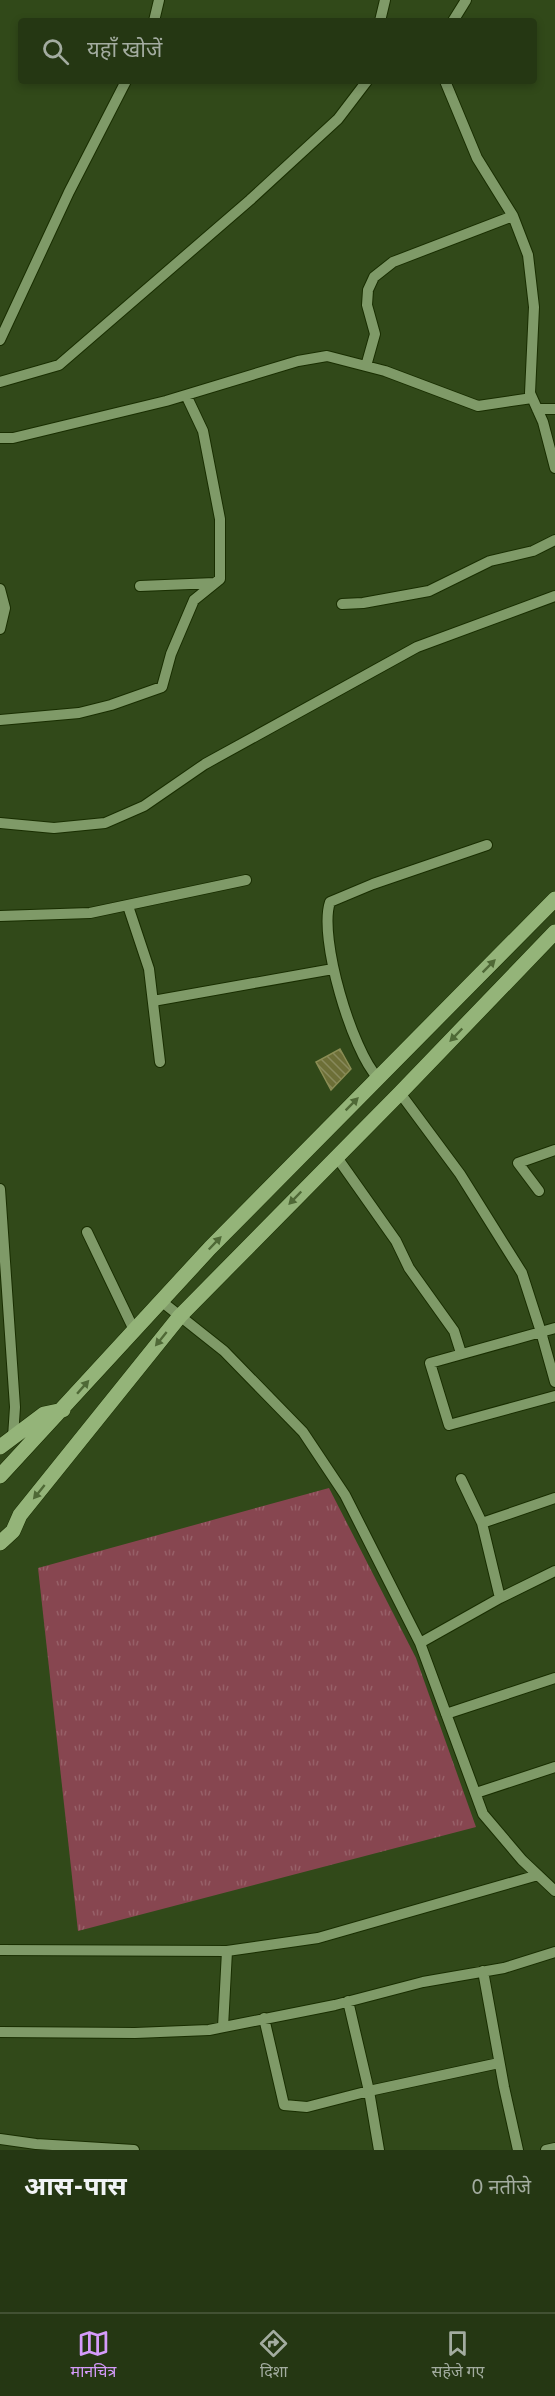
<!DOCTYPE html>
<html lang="hi">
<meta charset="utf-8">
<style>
:root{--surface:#253713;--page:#314221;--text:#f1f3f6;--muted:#a3aca0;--line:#425133;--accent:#d59bfb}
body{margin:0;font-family:Overpass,"Noto Sans Devanagari",sans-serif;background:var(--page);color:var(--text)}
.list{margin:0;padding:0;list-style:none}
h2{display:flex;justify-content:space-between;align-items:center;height:78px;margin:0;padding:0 24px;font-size:26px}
h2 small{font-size:20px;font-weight:400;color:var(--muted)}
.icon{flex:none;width:33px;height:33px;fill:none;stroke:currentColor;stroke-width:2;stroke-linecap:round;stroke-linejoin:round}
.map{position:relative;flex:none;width:555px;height:2150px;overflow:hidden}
.search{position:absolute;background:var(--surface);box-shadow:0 3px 9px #0003;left:18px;right:18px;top:18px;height:66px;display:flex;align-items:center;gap:15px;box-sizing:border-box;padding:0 21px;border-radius:6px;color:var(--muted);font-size:22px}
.sheet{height:162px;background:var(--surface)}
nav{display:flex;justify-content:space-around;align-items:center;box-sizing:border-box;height:84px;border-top:2px solid var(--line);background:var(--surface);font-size:16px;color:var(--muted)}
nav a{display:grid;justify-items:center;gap:3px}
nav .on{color:var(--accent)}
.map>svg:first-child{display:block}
.grass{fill:url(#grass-tufts)}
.building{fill:url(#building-back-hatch);stroke:#8a8d54;stroke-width:1.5}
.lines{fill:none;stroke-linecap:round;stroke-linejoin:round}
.minor-casing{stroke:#192e00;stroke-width:12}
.major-casing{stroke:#192e00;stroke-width:16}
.minor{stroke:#7f9a68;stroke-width:10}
.major{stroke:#94b479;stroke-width:15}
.oneway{fill:#4f6936}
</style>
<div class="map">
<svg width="555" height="2150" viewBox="0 0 555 2150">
<defs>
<pattern id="grass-tufts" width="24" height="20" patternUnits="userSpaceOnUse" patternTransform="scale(1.5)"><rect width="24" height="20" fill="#874650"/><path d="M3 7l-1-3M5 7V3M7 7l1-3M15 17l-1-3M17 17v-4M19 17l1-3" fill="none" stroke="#976068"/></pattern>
<pattern id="building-back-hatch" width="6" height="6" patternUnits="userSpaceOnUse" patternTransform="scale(1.5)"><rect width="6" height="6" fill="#6d6f37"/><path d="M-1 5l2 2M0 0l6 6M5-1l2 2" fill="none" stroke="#888a5c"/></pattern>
</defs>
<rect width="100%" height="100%" fill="#314919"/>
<path class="grass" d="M329,1488L416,1658L476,1827L78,1931L38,1568Z"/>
<path class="building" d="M340,1049L351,1069L331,1090L316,1062Z"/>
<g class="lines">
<defs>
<path id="minor" d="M154,21L159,0
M380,21L385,0
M453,21L466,0
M445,81L477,158L513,216L528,255L534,307L530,393L543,422L555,468
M0,340L69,192L126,81
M366,366L375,334L367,305L368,290L374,277L393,262L513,216
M0,382L59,365L250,200L338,119L367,81
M537,409H555
M0,438H13L166,401L298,361L327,356L385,371L478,406L532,398
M140,586L215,583
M0,589L5,608L0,629
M342,604L363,603L429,591L490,561L533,551L555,540
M0,720L79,713L111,705L162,687L171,654L194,600L220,579V519L203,431L186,395
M0,823L54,828L105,823L144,806L205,764L417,647L555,596
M128,906L149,969L160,1062
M0,916L90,913L246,880
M153,1001L333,969
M378,1078C352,1051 318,937 330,902L373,884L487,845
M400,1093L460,1174L522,1273L541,1332L555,1328
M336,1156L396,1241L409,1268L454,1331L461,1353
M0,1189L15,1407L13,1437
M539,1191L518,1163L555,1150
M87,1232L134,1330
M161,1301L224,1351L303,1432L345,1495L420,1643L483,1814L522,1860L555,1891
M555,1382L541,1332L430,1363L449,1425L555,1396
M461,1479L482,1523
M500,1598L482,1523L555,1498
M420,1643L500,1598L555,1571
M446,1714L555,1678
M476,1793L555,1767
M0,1950L227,1951
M483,1971L504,2087L518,2150
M348,2001L369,2091L499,2063
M264,2018L284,2105L307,2107L369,2091L379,2150
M223,2027L227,1951L318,1938L538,1875
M0,2032L135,2033L209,2030L335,2005L423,1982L504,1968L555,1952
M0,2139L36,2144L134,2150
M546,2150L555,2148"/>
<path id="major" d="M0,1447L44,1414L63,1410
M0,1476L210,1248L555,899
M0,1543L13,1531L20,1515L180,1316L400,1093L555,932"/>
</defs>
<use href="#minor" class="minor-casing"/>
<use href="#major" class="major-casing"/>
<use href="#minor" class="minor"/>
<use href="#major" class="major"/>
</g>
<defs><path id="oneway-solid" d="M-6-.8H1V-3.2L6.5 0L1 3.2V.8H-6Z" transform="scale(1.5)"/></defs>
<g class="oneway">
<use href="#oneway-solid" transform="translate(489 966) rotate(-45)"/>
<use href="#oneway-solid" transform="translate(456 1035) rotate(134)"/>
<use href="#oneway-solid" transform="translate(352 1104) rotate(-45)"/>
<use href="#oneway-solid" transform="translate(295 1198) rotate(134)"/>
<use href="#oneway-solid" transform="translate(215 1243) rotate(-46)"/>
<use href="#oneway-solid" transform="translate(161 1339) rotate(129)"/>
<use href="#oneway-solid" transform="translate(83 1387) rotate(-49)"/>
<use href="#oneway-solid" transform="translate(39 1492) rotate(129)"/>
</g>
</svg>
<div class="search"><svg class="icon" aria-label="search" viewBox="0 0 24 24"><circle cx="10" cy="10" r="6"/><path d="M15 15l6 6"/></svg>यहाँ खोजें</div>
</div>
<section class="sheet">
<h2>आस-पास<small>0 नतीजे</small></h2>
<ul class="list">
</ul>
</section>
<nav>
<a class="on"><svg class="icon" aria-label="map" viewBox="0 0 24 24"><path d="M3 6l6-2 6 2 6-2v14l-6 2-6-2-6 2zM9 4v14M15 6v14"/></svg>मानचित्र</a>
<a><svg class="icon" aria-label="directions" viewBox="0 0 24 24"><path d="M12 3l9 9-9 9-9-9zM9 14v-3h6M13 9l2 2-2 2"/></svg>दिशा</a>
<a><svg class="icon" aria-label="saved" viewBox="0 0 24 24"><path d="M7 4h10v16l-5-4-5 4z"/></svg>सहेजे गए</a>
</nav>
